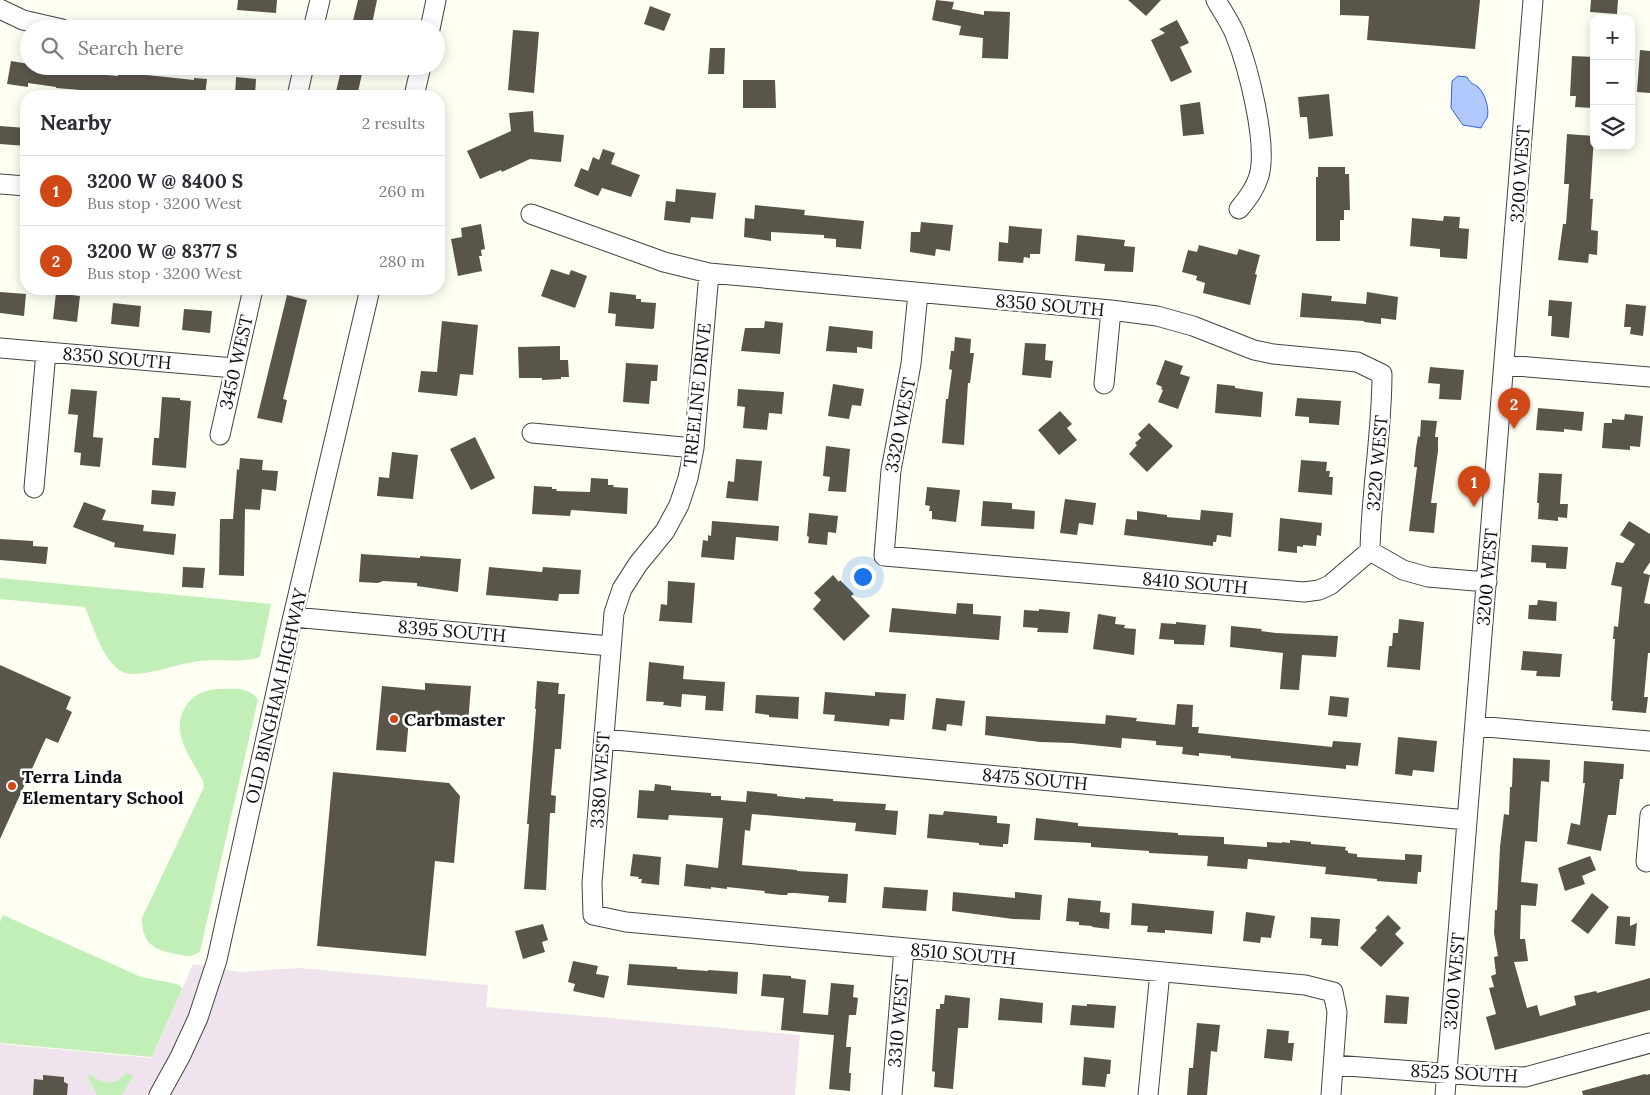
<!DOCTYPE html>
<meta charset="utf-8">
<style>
:root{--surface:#fff;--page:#f7f7f7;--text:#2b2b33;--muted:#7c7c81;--line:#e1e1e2;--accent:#d14817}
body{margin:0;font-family:Lora,serif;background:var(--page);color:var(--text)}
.controls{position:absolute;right:15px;top:15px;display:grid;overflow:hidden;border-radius:10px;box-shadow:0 2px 12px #0003}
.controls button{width:45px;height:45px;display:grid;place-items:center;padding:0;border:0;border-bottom:1px solid var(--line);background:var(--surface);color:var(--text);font:25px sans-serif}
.you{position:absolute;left:862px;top:576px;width:18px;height:18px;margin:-12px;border:4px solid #fff;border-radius:50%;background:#1a73e8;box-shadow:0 0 0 8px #1a73e833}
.badge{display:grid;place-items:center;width:32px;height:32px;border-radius:50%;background:var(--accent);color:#fff;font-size:16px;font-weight:700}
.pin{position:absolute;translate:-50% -41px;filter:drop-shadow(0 1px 2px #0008)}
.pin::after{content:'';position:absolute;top:26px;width:18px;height:15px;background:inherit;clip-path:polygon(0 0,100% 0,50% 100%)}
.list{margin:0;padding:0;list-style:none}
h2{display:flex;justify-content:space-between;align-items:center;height:65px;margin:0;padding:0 20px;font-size:21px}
h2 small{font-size:16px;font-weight:400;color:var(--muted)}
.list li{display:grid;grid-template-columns:32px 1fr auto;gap:15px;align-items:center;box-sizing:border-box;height:70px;padding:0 20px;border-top:1px solid var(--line)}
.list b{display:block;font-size:19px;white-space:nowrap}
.list p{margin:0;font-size:16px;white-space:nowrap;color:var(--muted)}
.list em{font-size:16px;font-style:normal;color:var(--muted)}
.icon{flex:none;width:28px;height:28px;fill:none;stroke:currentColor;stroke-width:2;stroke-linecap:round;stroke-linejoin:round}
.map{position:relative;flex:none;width:1650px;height:1095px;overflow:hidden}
.search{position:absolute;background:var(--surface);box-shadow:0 2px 12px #0003;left:20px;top:20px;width:425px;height:55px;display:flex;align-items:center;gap:12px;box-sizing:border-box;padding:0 18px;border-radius:28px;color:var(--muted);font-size:19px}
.panel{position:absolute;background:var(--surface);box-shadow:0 2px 12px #0003;left:20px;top:90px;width:425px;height:205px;border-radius:20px}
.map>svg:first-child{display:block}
.industrial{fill:#efe4ed}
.green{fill:#c2efb7}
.water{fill:#b1c9fd;stroke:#2f61dd}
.building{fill:#5a554b}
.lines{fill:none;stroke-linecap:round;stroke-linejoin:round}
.minor-casing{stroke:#434343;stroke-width:21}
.minor{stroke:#fff;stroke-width:19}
.poi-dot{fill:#d14817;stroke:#fff;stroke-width:2}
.labels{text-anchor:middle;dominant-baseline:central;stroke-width:5;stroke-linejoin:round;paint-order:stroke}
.street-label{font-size:18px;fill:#101010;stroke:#fff}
.poi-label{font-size:18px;font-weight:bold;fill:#101010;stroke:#fff;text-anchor:start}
</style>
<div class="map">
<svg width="1650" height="1095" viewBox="0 0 1650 1095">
<rect width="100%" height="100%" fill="#fefff3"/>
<path class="industrial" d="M193,964L240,972L299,968L488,985L486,1007L800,1035L795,1095H0V1044L152,1058Z"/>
<path class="green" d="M0,578L271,604L260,656L258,658C236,663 215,658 193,662C173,665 153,674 133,674C106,675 94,627 85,607L0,599Z
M217,689C232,689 249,686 258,700L200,951C192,958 187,956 177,954C154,950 142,944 142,918L204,787L203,781C190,756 167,729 189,702C197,693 206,690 217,689Z
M3,915L141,977L177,984L181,987L182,989L152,1057L0,1043V922Z
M126,1073L133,1076L122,1095H97L88,1077L90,1074C96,1079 108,1086 117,1081C120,1079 123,1075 126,1073Z"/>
<path class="water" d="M1458,76L1467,77C1472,86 1472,82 1478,87C1485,93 1490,110 1487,118C1485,121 1482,125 1481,128L1463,125L1451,108L1452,81Z"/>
<path class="building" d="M238,0H277L276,13L237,10Z
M358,0H377L371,29H351Z
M936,0L954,2L952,9L984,15V11L1010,12L1008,59L982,58L983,38L959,35L961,26L932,20Z
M1128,0H1161L1146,16Z
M1340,0H1480L1475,49L1367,40L1369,16L1340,15Z
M1591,0H1618L1617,14L1590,12Z
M650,6L671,14L664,31L644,24Z
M1177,20L1189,43L1180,47L1192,72L1171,82L1151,40L1165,33L1159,29Z
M513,30L539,32L534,93L508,90Z
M710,48H725L724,74H708Z
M1640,50L1650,51V93L1637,92Z
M1572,56L1594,57L1593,108L1575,107L1576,96H1570Z
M11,61L29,64V66H47V68L85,71V73L118,76V72L194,80V78L207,79L205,96H173L144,94V96H116V93L56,88V87L28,83V87L7,84Z
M344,66H361L360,74H362L357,96H335L341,70H343Z
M236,77L256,79L255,96H235Z
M743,80H775L776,108H743Z
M1329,94L1333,136L1309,139L1307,117H1300L1298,97Z
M1200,102L1204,134L1183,136L1180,105Z
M533,111L534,132L564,135L561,162L530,159L502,172L501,170L480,179L467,151L511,131L509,113Z
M0,126L26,128V146L0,144Z
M1567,134L1594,136L1590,199H1593L1591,230L1598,231L1597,255L1589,254L1588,263L1558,260L1563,224H1566L1569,184H1564Z
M603,149L615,153L611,164L640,175L631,197L602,188L598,196L574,186L581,168L588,171L593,157L599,160Z
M1318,167H1345V174H1349L1350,210H1344V220H1340V241H1316V177H1318Z
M676,189L716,193L713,219L691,217L690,223L664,220L666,201L675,202Z
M755,205L805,210L804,215L864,221L861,249L836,247V239L824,238V235L771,232V241L744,237L745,218L754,219Z
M1444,216L1460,217L1459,228L1469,229L1467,259L1440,257V249L1410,246L1412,218L1443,221Z
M921,222L953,225L950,251L936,249L935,256L910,252L911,232H920Z
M481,224L485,249L481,250L482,256H479L482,271L458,276L451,239L462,237L461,228Z
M1009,226L1042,229L1040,254H1030V258L1024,257L1023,263L998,261L999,242L1008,243Z
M1077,235L1125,240L1124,246L1135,247L1133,272L1104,271L1105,264L1075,261Z
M1199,245L1237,255L1239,249L1260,255L1255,274L1257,275L1250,305L1203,293L1205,283L1196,280L1197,276L1182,272L1188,250L1197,252Z
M551,269L569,275L571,270L587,276L575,308L541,296Z
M0,292L26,294L24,316L0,313Z
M610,292L636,295V299H641V302L656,303L654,328L652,329L615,326L616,314L608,313Z
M1367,292L1398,297L1396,320L1381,318V324L1364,322V321L1300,317L1302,293L1332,296L1331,301L1366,304Z
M56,293L80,296L77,322L53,319Z
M287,295L307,300L283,399L287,400L282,423L257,418Z
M1549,300L1572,302L1569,338L1551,336L1552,316H1548Z
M113,303L141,306L139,327L111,324Z
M1626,304L1646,306L1643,336L1630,334L1631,327H1624Z
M184,309L212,311L210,333L182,330Z
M442,321L478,325L473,375L460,374L457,396L418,392L421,371L437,372Z
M765,321L783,323L780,354L741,351L745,328H764Z
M829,326L873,331L872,349L857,347V353L826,351Z
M955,337L971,339L970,353H974L970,383H968L964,445L942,443L946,399H948L952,370L949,369L951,351H954Z
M1025,343L1046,344L1045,360L1053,361L1051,378L1022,375Z
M560,346V360H568L569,377H561V379L542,380V378H519L518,347Z
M1165,360L1183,366L1180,374L1190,377L1178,409L1158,402L1163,390L1161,389L1162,387L1156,384Z
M626,363L658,365L657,381H651L649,404L623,402Z
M1430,367L1464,370L1461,400L1439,399L1440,384L1428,383Z
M833,384L864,389L861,406L852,405L849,419L828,416Z
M1217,384L1235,386V388L1263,392L1261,417L1215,413Z
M71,389L97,391L93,437L103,438L100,467L80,465L81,453L74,452L78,415L68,414Z
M738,389L784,392L782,414L769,413L767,430L743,428L745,407L737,406Z
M162,397L180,398V400L191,401L186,468L152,465L154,438H159Z
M1297,398L1341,401L1339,425L1309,423V417L1295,416Z
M1538,408L1584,412L1582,431L1564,429V432L1536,430Z
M1060,411L1072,424L1067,428L1077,440L1059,455L1038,430Z
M1625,414L1643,416L1640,447L1630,446V450L1602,448L1604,423H1612V419L1624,420Z
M1421,420L1437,421L1435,437H1438V451L1431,503H1437L1434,533L1409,531L1417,467H1414L1416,448L1418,436L1420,437Z
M1149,423L1173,446L1147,472L1129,454L1137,445L1135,443L1141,438L1138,434Z
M475,437L495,478L471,490L450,449Z
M826,446L850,449L846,492L828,491L830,477L823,476Z
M392,452L418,455L413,499L377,496L379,477L389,478Z
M240,458L263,460L262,470L278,471L276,491L262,489L260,510L245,509L244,576L219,575L220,519H233L237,469L239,470Z
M736,459L762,461L758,501L726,498L728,481L734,482Z
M1301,460L1327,462L1326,471H1330L1329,477H1333L1332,495L1298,492Z
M1539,473L1562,474L1560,504H1568L1567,518L1558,517V521L1538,519L1539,503H1537Z
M591,478L608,479V485H614L613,487L628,488L627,514L571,510L570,516L532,514L534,486L552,487V489H557L556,491L590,492Z
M927,487L960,490L956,522L932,519V511H929L930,506L925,505Z
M152,490L176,492L174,506L151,504Z
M1065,499L1096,503L1093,525L1079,523L1077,535L1060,533Z
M983,501L1012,503V509L1035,511L1034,529L981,526Z
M84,502L106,510L102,520L144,525L143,531L176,534L174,555L114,547L115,543L73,527Z
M1201,510L1233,513L1231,537L1217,535L1216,542H1213V546L1124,535L1126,519L1137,520V511L1167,515V517L1200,520Z
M809,513L838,516L836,533L828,532L827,545L808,543L809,537L807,536Z
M1280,518L1322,523L1321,536L1317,535L1316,546L1303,545V547L1297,546V553L1278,551Z
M712,521L779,526L778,541L736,537L734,560L701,557L703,540L708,541V535L711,536Z
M1629,521L1650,534V562L1643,573L1650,575L1644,603L1650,604V653H1648L1644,697H1648L1646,713L1612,710L1613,701H1611L1615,639H1613L1614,626L1618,627L1622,587L1611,585L1616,562L1623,563L1635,544L1620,535Z
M0,539L33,541V546L48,547L46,564L0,560Z
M1532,545L1568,547L1566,569L1546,568V563L1531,562Z
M361,554L420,558V556L461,559L458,592L417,586V583L383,581L378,583L359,582Z
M183,567L205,568L203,588L182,587Z
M489,567L542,572L543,567L581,570L579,594H559L558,601L486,595Z
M833,575L839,582L840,580L854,594L851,596L870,616L844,641L813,609L821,600L814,593Z
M668,581L695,583L692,623L659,621L661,604L667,605Z
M1538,600L1557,602L1556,621L1528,619L1529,605H1537Z
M957,603L973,604V614L1001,616L999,640L889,632L892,608L956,614Z
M1039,609L1070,612L1068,633L1037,632L1038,628L1023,627L1024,610L1039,611Z
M1098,614L1116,617L1115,624L1125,625L1124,628L1136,629L1134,655L1093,649Z
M1399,619L1424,622L1420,670L1387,667L1389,646H1392L1393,633H1398Z
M1176,622L1206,625L1204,645L1174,644V640L1159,639L1161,623L1176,624Z
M1231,626L1262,629L1261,631L1276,633L1338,636L1336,657L1302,655L1299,690L1280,689L1283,653L1230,647Z
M1523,651L1562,654L1560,677L1536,676L1537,671L1521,670Z
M649,662L684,666L683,679L725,682L723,711L705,710L706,696L682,694L681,707L663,705L664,702L646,701Z
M0,665L71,697L66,709L72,712L58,743L46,738L0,839Z
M537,681L559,683L558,694H565L561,749H555L551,795L556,796L555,813H550L546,890L524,889L529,824H527L536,709H535Z
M425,683L471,686L468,723L409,719L406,752L376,750L382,686L425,690Z
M825,692L875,696V692L906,694L904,720L890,719L889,726L834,721L835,715L823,714Z
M756,695L799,697L798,719L769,717V715L755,713Z
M1330,696L1349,698L1347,717L1328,715Z
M936,698L965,701L962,726L947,724L946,731L932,729Z
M1177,704L1193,705L1192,727H1199L1198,733L1332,747L1333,741L1361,743L1358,766L1346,765V769L1231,758V756L1199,753V756L1182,754L1183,747L1156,745V741L1122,738L1121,748L1072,743L1040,742L985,735L986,716L1105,724L1106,715L1137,718L1136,721L1175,725Z
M1398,737L1437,741L1434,772L1413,770L1412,776L1395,774Z
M1513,758L1550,760L1549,782L1541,781L1537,842L1525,841L1521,882L1538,884L1536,906L1521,905L1520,939H1525L1528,961L1514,962L1527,1008L1537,1005L1540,1016L1576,1005L1574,996L1596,991L1597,993L1650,978V1010L1495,1050L1486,1017L1496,1014L1489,988L1494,987L1491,976L1496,974L1494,957L1498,956L1494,933L1495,910H1497L1500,847L1504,814L1509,815L1510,787H1512Z
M1584,761L1624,764L1623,779H1620L1616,815H1608L1601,851L1567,844L1571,823L1580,825L1585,783H1583Z
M333,772L449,783L460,796L454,863L435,861L426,956L317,946Z
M655,784L671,786V790L711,793V796H721V800L746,802L747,791L777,794V796L805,799V797L833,799V801L886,804L885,810L898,811L896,835L855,831L856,823L752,814L750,831L745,830L742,865L797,870V871L848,874L846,903L828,902L829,896L795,893H788L787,895H781L764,893L765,891L727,887V889L711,887V889L684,886L686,864L718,868L723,818L669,815L668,820L637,818L639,790L654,791Z
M944,811L997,816V823L1010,824L1008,844H1003V847L979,845V843L927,838L929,814L943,815Z
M1036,818L1078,823V826L1178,833V835L1224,837V844L1267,847V842L1282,843V842L1290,843V840L1311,842V844L1346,847L1345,850L1348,851V853L1357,854V857L1405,860V854L1422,855L1421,872H1418L1417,884L1377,881V879L1325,874L1326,867L1248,859L1247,869L1207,866L1208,856L1149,853V851L1091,847V843L1034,840Z
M633,854L661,857L659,885L641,883L642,879H638L639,877L630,876Z
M1590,856L1596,870L1582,876L1585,884L1565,891L1558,868Z
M884,887L928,890L926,911L882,908Z
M953,892L1015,898V892L1042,895L1040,920L1013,919L952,911Z
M1592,893L1609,907L1588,934L1571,921Z
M1068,898L1101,901L1100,912L1110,913L1109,929L1092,927V926L1079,925V922L1066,921Z
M1132,903L1214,911L1212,934L1165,930V933L1147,932L1148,926L1131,925Z
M1246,912L1275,916L1271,938L1261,937L1260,943L1243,941Z
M1388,915L1401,928L1395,934L1404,943L1381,967L1360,948L1377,930L1375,928Z
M1617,916L1630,917V926L1637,923L1635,946L1615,944Z
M1311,917L1340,919L1338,946L1321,945L1322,939L1310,938Z
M543,924L548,940L542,942L545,952L523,959L515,931Z
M573,961L598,966L596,974L609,976L604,998L573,991L575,984L568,982Z
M629,964L677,967V969L708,971V970L738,972L737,994L627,985Z
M763,974L791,976V978L806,980L803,1013L828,1015L831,983L854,985L853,997L858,998L856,1015H849L846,1047H851L849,1073H851L850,1091L829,1089L834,1035L781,1030L784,998L761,996Z
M945,995L970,998L968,1028H958L953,1089L934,1087L935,1072L932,1071L936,1009H940V1004H944Z
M1386,995L1409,997L1407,1024L1384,1023Z
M1000,998L1043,1003L1042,1023L998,1020Z
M1087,1004L1116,1006L1114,1028L1070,1025L1072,1005L1087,1006Z
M1197,1023L1220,1025L1217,1052L1211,1051L1207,1095H1187L1189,1068H1193Z
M1267,1029L1289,1031L1288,1043H1294L1292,1061L1264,1058Z
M1084,1057L1111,1060L1110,1074H1107L1105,1087L1082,1085Z
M1645,1074L1646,1075L1650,1074V1095H1583L1582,1091Z
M43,1075L64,1077V1082L68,1084L67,1095H33L34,1079L43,1080Z"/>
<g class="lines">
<defs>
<path id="minor" d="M1216,0C1222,11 1230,22 1235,34C1248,66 1268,143 1259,176C1255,189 1248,198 1239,209
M0,9L23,20L62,29
M313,29L320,0
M430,29L436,0
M297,96L304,66
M414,96L421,66
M0,184L26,186
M531,214L664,262L709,273L1111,310L1157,316L1193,326L1254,350L1273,354L1357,362L1382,374C1382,434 1371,492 1370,551
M709,273L694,448L688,478L679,505L665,531L638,564L622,589L614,613L592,883L593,915L626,922L1305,985L1333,992L1337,1012L1331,1095
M918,293L911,364L891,470L884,556L1304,592L1319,590L1330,585L1370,551L1403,570L1428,577L1487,582
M0,348L234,368
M1504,365L1650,377
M1104,384L1111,310
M532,433L694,448
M220,435L253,289
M34,488L46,352
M293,617L610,646
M1475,726L1650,741
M604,739L1467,820
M1646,862L1650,815
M1334,1065L1481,1076L1525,1077L1650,1043
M159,1095L180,1057L198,1018L217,960L290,629L370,289
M892,1095L904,948
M1148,1095L1160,972
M1445,1095L1533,0"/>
</defs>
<use href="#minor" class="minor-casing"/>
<use href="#minor" class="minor"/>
</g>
<g class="poi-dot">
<circle cx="394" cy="719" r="5"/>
<circle cx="12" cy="786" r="5"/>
</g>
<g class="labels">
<g class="street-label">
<text transform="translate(1520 174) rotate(-86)">3200 WEST</text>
<text transform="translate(1050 305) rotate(5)">8350 SOUTH</text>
<text transform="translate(117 358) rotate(5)">8350 SOUTH</text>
<text transform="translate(236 362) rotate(-77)">3450 WEST</text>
<text transform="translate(697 395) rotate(-84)">TREELINE DRIVE</text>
<text transform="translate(900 425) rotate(-79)">3320 WEST</text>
<text transform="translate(1377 463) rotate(-85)">3220 WEST</text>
<text transform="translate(1487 577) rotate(-85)">3200 WEST</text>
<text transform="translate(1195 583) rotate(5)">8410 SOUTH</text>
<text transform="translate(452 631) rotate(5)">8395 SOUTH</text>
<text transform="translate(276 696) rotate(-77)">OLD BINGHAM HIGHWAY</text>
<text transform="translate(1035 779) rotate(5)">8475 SOUTH</text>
<text transform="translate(600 780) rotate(-86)">3380 WEST</text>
<text transform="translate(963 954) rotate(5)">8510 SOUTH</text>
<text transform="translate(1454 981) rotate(-85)">3200 WEST</text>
<text transform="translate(898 1021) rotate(-85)">3310 WEST</text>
<text transform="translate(1464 1073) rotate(3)">8525 SOUTH</text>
</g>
<g class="poi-label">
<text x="404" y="719">Carbmaster</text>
<text x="22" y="776">Terra Linda<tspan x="22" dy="21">Elementary School</tspan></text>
</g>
</g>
</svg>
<div class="controls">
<button>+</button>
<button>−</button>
<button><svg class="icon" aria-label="layers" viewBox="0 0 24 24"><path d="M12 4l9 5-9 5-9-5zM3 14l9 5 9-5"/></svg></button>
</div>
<div class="you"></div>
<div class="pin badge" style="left:1474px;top:507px">1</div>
<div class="pin badge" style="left:1514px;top:429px">2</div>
<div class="search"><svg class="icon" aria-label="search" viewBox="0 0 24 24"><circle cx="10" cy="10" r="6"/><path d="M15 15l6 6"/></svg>Search here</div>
<section class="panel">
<h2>Nearby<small>2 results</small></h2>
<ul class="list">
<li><span class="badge">1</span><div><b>3200 W @ 8400 S</b><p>Bus stop · 3200 West</p></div><em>260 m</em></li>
<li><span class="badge">2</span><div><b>3200 W @ 8377 S</b><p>Bus stop · 3200 West</p></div><em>280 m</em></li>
</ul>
</section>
</div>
